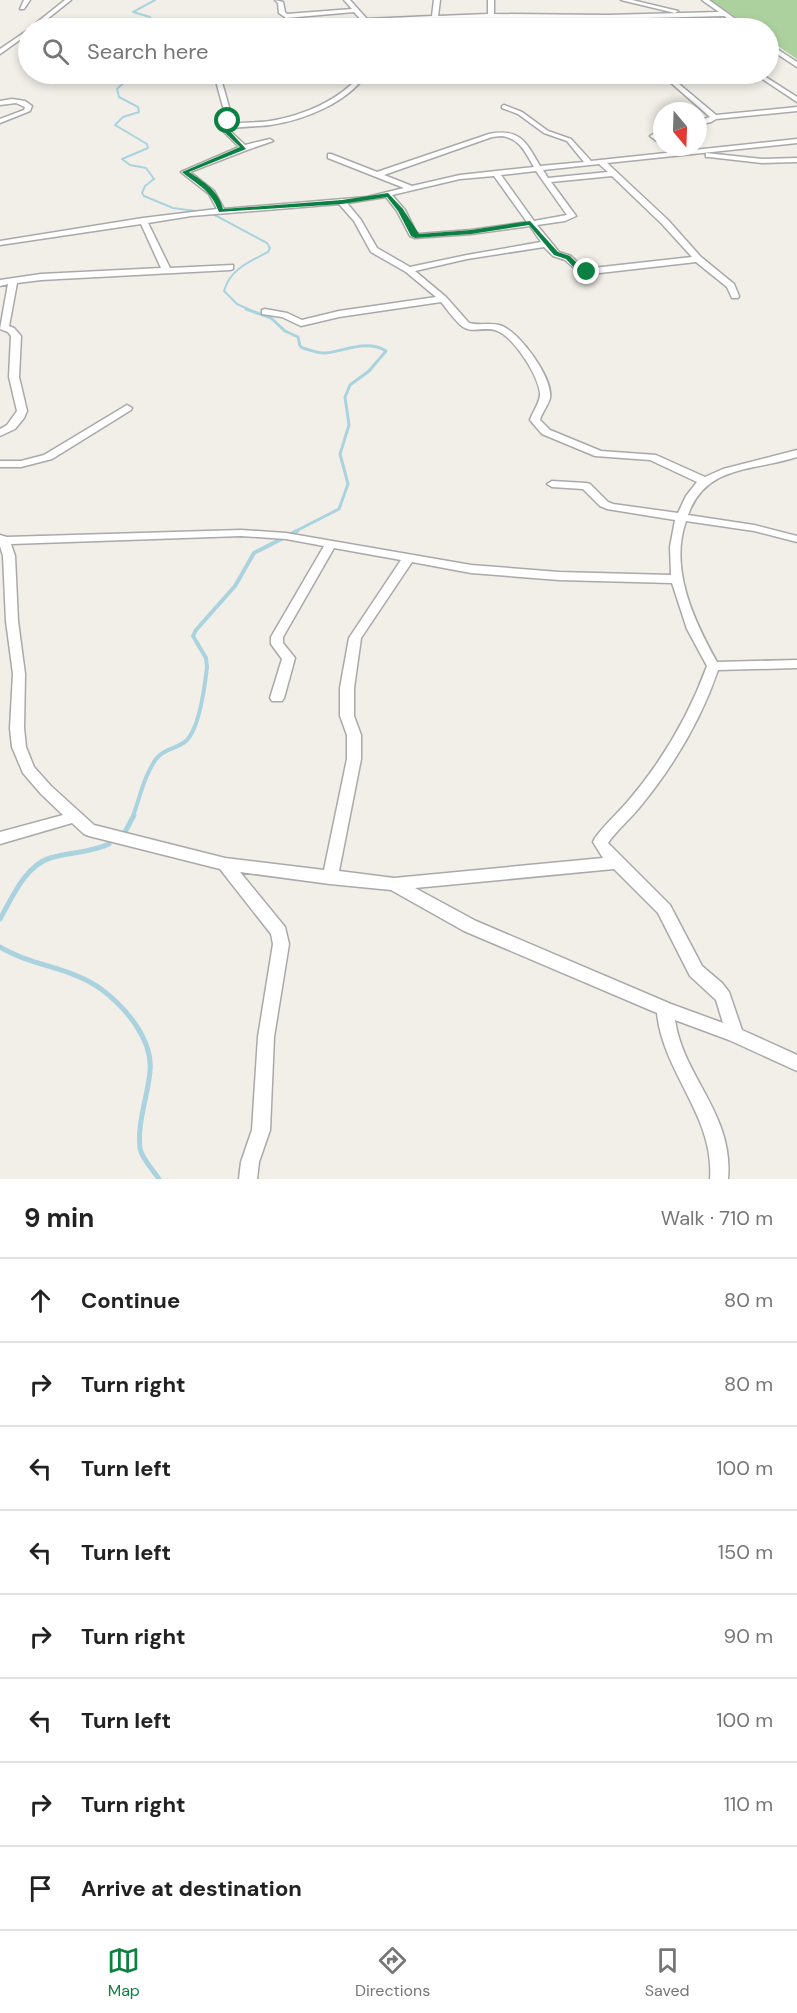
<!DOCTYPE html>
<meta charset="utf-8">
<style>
:root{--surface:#fff;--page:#f2f2f2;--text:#222;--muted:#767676;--line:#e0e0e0;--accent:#0b8043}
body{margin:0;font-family:"DM Sans",sans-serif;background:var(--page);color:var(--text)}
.compass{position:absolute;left:653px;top:102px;width:54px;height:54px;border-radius:50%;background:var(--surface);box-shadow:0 3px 9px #0003;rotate:161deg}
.stop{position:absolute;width:18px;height:18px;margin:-14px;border:4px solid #0b8043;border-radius:50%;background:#fff}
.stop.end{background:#0b8043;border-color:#fff;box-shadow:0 2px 6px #0008}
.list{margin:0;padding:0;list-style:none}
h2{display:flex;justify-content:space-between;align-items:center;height:78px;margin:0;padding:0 24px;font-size:26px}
h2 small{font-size:20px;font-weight:400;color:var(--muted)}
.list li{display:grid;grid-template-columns:39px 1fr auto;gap:18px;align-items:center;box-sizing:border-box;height:84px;padding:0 24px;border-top:2px solid var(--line)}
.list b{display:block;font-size:22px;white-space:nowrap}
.list em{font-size:20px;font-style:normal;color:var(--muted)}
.icon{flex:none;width:33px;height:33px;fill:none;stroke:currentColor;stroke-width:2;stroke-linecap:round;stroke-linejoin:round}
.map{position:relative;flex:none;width:797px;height:1179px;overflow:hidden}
.search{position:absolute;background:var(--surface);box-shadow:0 3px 9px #0003;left:18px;right:18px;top:18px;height:66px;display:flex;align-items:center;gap:15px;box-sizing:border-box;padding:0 21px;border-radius:33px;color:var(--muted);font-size:22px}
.sheet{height:750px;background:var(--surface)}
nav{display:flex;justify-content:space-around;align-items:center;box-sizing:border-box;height:84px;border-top:2px solid var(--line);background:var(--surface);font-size:16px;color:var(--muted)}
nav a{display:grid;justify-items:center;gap:3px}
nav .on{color:var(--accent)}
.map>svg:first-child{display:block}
.forest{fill:#add19e}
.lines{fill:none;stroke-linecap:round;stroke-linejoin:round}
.stream-far3{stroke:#aad3df;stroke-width:2}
.stream-far2{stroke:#aad3df;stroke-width:3}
.stream-far1{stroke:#aad3df;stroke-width:4}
.stream{stroke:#aad3df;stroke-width:5}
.street-casing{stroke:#a9a9a9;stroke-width:3}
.street{fill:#fff;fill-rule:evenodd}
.route{fill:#0b8043}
</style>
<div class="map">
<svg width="797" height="1179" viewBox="0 0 797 1179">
<rect width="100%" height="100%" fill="#f2efe9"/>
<path class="forest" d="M710,0H797V59L769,40L768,28H752Z"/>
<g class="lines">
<path class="stream-far3" d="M148,28L145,26L151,20L150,17L133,12L155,0
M129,74V78L117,89L119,97L138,107L139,112L123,117L115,125L147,144L148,148L122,159L130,165L146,168L154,179L145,186L142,193L144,196L173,208L211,213L267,243L270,248L268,252C249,262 230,269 224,291L237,304L250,310"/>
<path class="stream-far2" d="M246,309L271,318L285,331L298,337L300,346L303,348C310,350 319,354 326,353C345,351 367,339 386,351L369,371L350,385L345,397L349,425L340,454L348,484L339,509L294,532"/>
<path class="stream-far1" d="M133,816C140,797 144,776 156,759C164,748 178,749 187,740C200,726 205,685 207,667L206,658L193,636L196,630L235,586L254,553L297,531"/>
<path class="stream" d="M125,832L134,815
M0,919C12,898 25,866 50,858C69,852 90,853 109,844
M0,947C31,966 71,967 101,989C125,1007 153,1039 150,1071C148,1096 137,1122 140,1148C141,1158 154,1171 159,1179"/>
<defs>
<path id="street" d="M24,0H30L24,9H20Z
M65,0H71L36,28H30Z
M275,0L283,2L285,12L287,14L352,9L344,0H350L367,19L432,16L434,0H440L438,16L488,14V0H494V14L608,15L719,12L702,0H709L748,28H742L724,16L608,19L470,18L367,23L360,28H354L362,21L354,12L286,18L279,13L278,3Z
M621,0H632L678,11L675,13Z
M28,30V34L0,54V49Z
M768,43L797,62V67L768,48Z
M214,74H296L293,76L221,79L231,114V124C244,122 257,123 270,121C302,116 341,100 361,74H367C346,103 305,120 270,125C256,127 242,126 228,129L245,145L270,139L273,141L247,150L190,172L214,191L224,209L367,197L404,188L328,158V154H331L377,172L489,134C520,128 526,142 540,166L584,162L567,141L544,133L518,114L502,108V106L504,105L522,112L548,131L571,139L591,161L797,139V143L607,163L668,220L701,257L734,284L739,296L738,298H732L727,287L696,262L582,275L565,260L553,256L544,247L467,259L415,271L446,297L469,323C480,326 491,322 502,326C520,333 553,378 550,398C548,406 542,412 540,420L550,430L601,451L656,455L705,477L723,469L797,450V457L790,459C748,471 705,467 688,515L754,525L797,536V542L754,531L686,521C669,568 694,621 717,662L797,660V668L718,670C701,720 673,767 639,808C629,820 617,830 608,843L670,905L702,966L722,983L729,992L742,1030L797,1055V1071L729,1040L675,1020C683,1077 734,1114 728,1179H710C715,1117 663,1073 657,1013L464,931L391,890L330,884L240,872L285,927L289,944L274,1037L270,1130L259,1162L257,1179H239L241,1162L252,1130L258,1037L273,944L271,934L220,869L89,836L84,834L72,823L0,844V832L63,815L41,794L23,773L12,747L10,728L13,674L6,621L3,556L0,546V535L7,537L241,530L286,533L471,565L559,572L671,575L670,547L675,520L607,509L600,506L583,489L552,487L547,484L552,481L586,483L590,484L608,502L613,504L678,513L686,496L697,482L650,460L595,456L542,434L530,420C533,411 540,403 540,394C539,376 513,335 495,330C485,327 472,333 463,327C455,321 447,309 441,302L339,317L301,326L282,317L262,314V310L265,309L287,313L302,320L339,311L436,297L406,272L371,252L354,221L339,204L191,216L148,223L170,268L233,265V269L230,270L41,280L17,283L9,326L14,328L21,336L19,377L27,411L24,418L15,429L0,436V429L7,425L17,411L9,377L11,336L8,332L0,329L8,284L0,286V280L41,274L161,268L141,224L0,245V241L143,218L217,209L209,194L181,172L239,147L220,128L225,125V114ZM501,136C520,138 525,152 534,167L460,175L412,186L384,175L492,137ZM599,164L608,172L548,178L543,170ZM536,171L567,215L534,221L501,175ZM494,176L527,222L471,230L419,234L416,232L405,210L392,195L460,179ZM612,176L662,224L692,257L584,269L571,256L559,252L537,225L565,221L576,216L551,182ZM386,197L397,211L410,236L415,238L471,234L530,226L541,242L467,255L410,267L377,248L361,220L347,203ZM241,536L286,539L324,546L271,637V644L282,659L270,698L272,701H282L284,698L295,658L283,643V637L334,548L401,560L349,638L340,688V716L347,735V759L324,870L225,858L94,825L51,786L34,767L26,747L24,728L25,674L18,621L15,556L11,544ZM412,562L471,573L559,580L672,583L687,629L707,666C689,715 663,760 629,800C618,813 605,824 595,838L593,842L603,858L394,878L339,871L361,759V735L354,716V688L361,638ZM614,869L658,913L690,976L716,1000L723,1023L671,1004L476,921L415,888Z
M661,74H667L716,115L797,107V111L716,119L711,122L698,125V121L710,117Z
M755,74H761L797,97V102Z
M12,99L25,101L32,106L30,111L0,123V119L24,110L25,107L16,103L0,105V101Z
M662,129V134L658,136L662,140V145L650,136Z
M706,153L762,159L797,158V162L762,163L709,157H706Z
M127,405L132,408L131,410L52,459L21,467H0V461H21L44,455Z"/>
</defs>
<use href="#street" class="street-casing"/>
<use href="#street" class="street"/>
</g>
<path class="route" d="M227,119L231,121L230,126L227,128L246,149L189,172C204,182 219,191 223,209L342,200L388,193L403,209L419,234L471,230L530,221L558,252L570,256L584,270L591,272L579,273L566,259L554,255L529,225L471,234L415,238L411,236L398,211L387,197L342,204L219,212C210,189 200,187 182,172L240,147L220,128L225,125Z"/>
</svg>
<svg class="compass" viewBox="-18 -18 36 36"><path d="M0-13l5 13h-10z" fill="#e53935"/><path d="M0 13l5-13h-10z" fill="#767676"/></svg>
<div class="stop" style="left:228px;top:121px"></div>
<div class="stop end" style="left:587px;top:272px"></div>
<div class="search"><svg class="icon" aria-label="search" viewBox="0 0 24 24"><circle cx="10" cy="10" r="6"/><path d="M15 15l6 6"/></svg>Search here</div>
</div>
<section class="sheet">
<h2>9 min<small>Walk · 710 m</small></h2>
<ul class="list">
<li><svg class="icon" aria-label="ahead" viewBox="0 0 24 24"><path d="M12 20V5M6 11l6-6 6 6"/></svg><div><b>Continue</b></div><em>80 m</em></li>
<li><svg class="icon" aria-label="right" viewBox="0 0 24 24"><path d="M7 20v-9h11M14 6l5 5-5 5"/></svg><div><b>Turn right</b></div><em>80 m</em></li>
<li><svg class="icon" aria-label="left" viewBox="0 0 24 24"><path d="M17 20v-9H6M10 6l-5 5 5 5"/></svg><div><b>Turn left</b></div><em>100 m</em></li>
<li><svg class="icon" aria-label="left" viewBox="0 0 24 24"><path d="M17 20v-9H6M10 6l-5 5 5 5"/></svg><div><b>Turn left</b></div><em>150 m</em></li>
<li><svg class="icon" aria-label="right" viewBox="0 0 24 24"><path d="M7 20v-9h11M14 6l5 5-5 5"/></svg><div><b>Turn right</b></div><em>90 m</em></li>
<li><svg class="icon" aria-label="left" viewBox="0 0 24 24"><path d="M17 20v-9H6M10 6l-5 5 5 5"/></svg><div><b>Turn left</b></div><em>100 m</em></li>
<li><svg class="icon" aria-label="right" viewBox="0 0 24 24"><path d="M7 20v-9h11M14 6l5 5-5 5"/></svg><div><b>Turn right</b></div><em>110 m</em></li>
<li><svg class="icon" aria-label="arrive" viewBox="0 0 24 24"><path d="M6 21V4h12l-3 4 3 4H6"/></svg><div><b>Arrive at destination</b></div></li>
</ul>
</section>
<nav>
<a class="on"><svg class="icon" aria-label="map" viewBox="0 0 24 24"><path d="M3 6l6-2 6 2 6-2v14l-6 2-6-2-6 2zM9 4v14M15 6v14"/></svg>Map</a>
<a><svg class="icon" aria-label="directions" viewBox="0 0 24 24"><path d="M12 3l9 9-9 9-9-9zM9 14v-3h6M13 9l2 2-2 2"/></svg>Directions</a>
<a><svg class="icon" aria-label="saved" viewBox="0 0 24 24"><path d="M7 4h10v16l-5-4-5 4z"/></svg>Saved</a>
</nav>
